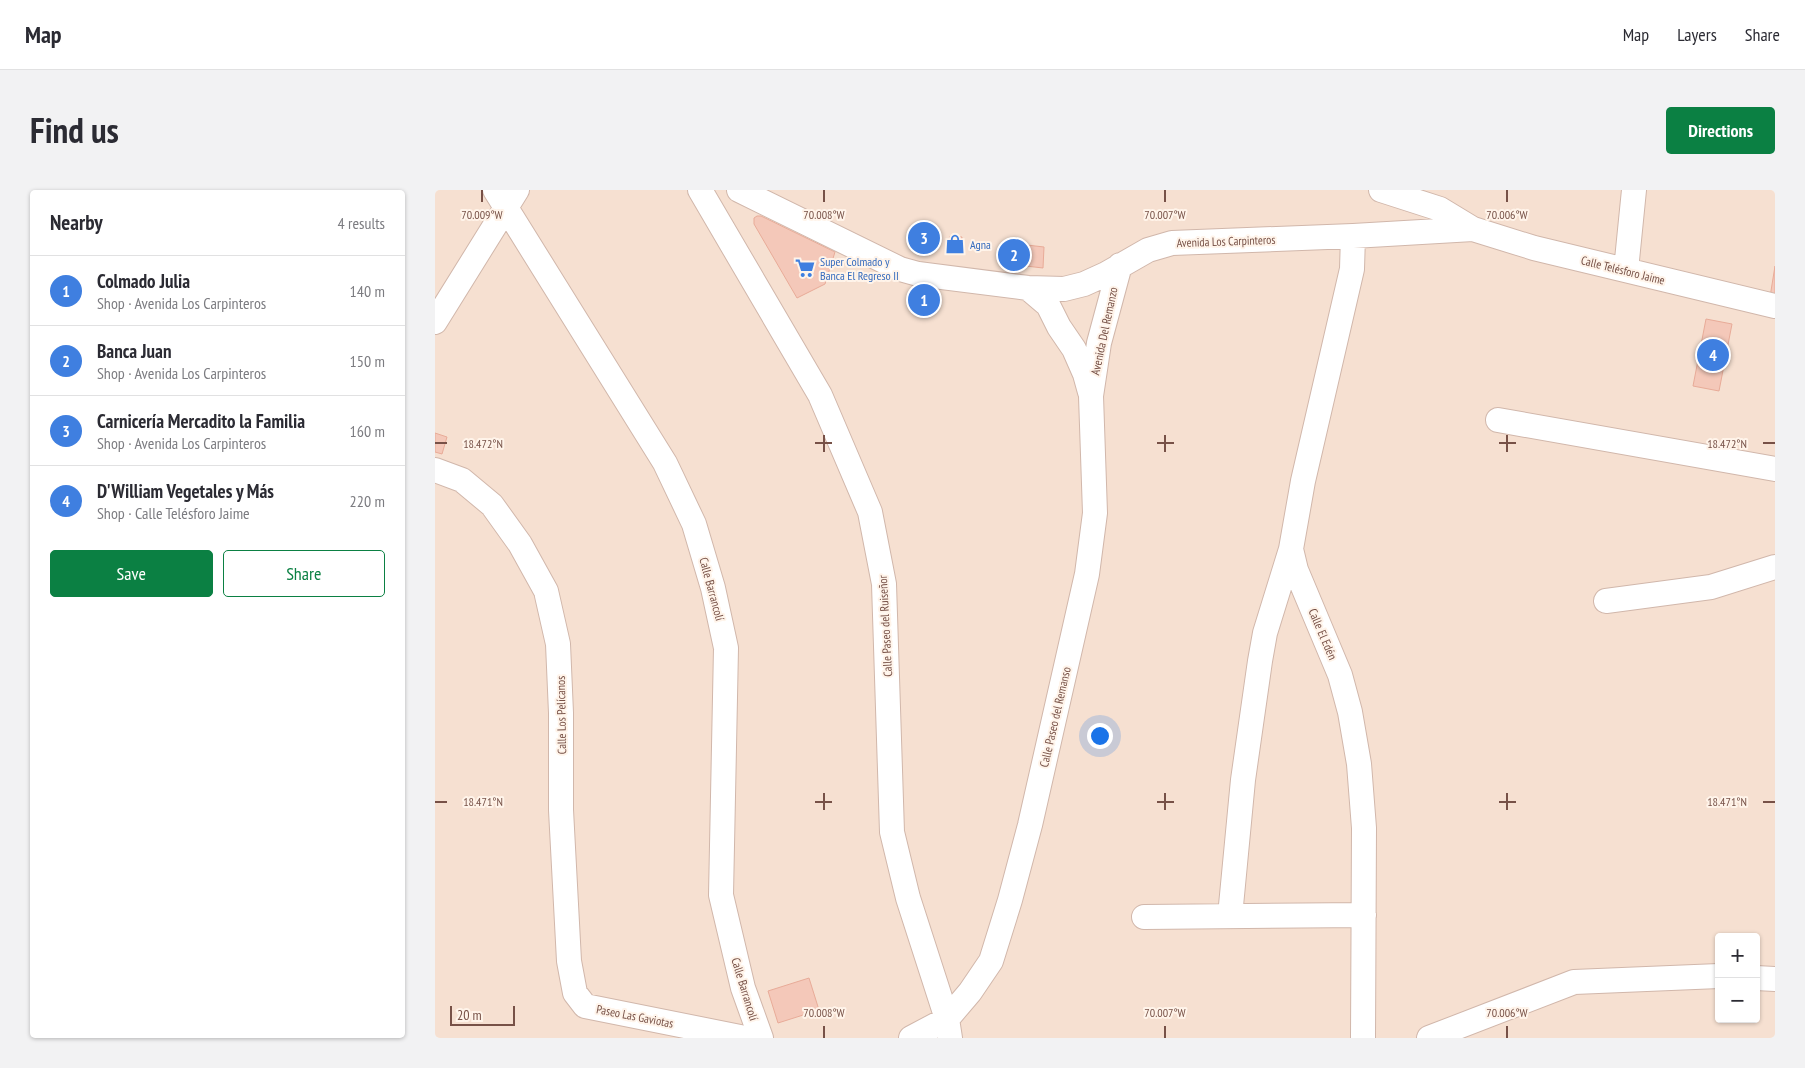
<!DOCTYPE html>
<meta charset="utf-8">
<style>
:root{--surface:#fff;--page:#f2f2f3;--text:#2b2b33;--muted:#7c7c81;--line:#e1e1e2;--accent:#0b8043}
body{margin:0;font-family:"PT Sans Narrow",sans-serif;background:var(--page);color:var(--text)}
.controls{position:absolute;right:15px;bottom:15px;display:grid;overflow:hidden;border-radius:5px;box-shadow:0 1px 4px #0004}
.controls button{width:45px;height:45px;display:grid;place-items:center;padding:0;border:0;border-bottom:1px solid var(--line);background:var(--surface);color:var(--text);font:25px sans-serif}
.scale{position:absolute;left:15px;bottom:12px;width:65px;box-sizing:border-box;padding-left:5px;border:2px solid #775147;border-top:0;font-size:14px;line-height:18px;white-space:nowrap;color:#775147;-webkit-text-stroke:4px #fff4ea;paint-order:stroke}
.you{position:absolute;left:664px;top:545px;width:18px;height:18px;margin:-12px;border:4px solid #fff;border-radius:50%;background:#1a73e8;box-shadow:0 0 0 8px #1a73e833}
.badge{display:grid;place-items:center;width:32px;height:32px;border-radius:50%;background:var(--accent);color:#fff;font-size:16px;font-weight:700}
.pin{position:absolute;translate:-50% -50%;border:2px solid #fff;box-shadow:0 1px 5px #0006}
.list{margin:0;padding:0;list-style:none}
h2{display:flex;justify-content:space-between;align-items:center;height:65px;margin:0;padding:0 20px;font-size:21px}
h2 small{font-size:16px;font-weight:400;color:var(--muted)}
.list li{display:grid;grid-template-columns:32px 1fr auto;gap:15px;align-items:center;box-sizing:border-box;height:70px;padding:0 20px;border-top:1px solid var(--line)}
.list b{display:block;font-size:19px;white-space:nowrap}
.list p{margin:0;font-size:16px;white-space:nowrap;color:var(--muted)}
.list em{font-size:16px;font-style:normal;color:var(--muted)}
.actions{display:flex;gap:10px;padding:15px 20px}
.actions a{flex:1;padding:11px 0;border:1px solid var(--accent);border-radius:5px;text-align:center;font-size:18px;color:var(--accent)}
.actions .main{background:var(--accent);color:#fff}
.map{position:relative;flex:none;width:1340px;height:848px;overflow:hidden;border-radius:5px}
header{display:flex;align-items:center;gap:30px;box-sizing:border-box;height:70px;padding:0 25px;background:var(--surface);border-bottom:1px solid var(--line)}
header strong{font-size:24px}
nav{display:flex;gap:28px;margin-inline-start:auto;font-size:18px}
.intro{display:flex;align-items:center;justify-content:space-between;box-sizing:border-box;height:120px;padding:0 30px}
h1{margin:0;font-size:35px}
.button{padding:12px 22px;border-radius:5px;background:var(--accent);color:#fff;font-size:18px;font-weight:700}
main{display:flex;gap:30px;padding:0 30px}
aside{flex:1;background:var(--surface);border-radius:5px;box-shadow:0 1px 4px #0004}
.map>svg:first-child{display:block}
.residential{fill:#f6e0d1;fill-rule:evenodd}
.building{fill:#f4c8b9;stroke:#e8ab98}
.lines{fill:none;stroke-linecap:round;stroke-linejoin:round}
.street-casing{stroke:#d1b7ab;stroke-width:26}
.street{stroke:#fff;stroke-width:24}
.ticks{fill:none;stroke:#775147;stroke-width:2}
.labels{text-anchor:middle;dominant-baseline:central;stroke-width:4;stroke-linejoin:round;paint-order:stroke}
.street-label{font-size:12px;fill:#775147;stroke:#fff4ea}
.shop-label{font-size:12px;fill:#366cbe;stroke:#fff4ea;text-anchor:start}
.ticks-label{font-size:12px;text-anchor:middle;fill:#775147;stroke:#fff4ea;stroke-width:4;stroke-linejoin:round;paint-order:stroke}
</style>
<header>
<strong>Map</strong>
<nav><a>Map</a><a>Layers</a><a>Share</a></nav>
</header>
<div class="intro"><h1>Find us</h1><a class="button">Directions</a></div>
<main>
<aside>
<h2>Nearby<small>4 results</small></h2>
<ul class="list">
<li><span class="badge" style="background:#3f7fe0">1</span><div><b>Colmado Julia</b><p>Shop · Avenida Los Carpinteros</p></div><em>140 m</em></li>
<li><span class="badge" style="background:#3f7fe0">2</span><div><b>Banca Juan</b><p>Shop · Avenida Los Carpinteros</p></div><em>150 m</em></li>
<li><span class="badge" style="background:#3f7fe0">3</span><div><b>Carnicería Mercadito la Familia</b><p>Shop · Avenida Los Carpinteros</p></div><em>160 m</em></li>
<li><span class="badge" style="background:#3f7fe0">4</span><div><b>D'William Vegetales y Más</b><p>Shop · Calle Telésforo Jaime</p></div><em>220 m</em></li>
</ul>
<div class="actions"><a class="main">Save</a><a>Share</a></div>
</aside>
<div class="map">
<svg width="1340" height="848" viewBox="0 0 1340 848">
<rect width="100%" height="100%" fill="#fdefe3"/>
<path class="residential" d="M0,0H1340V848H0ZM1284,747H1321V829H1284Z"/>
<path class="building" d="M322,26H326L400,62L390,94L362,108L319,34V28Z
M484,37L499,39L495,60L480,58Z
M515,46L527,47L525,63L513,61Z
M568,53L592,55L591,76L566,74Z
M592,55L609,57L608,78L591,76Z
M1340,76V108L1335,107Z
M484,101L497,105L494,119L481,115Z
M1271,129L1297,134L1284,201L1258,196Z
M0,243L12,247L7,264L0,262Z
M374,788L384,820L343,833L333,801Z"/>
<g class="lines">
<defs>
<path id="street" d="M60,0L230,273L259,334L278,398L291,458L286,705L308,798L326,848
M265,0L385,205L435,322L449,394L457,642L473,708L512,829L515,848
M304,0L465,79L483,84L593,98L629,99L649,94L671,84L713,60L737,53L918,46L1038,39
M946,0L1005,19L1038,39L1099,58L1340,116
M918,46L917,79L868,291L856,359L861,380L905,485L915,522L924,574L929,638L928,848
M1191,80L1199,0
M593,98L613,115L624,137L639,159L650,184L655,202
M0,132L82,0
M1063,230L1340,279
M0,280L27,290L57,315L85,354L111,401L123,454L126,523V620L134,771L140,803L150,816L310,848
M1171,411L1276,397L1340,377
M795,726L808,590L825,471L830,443L856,359
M709,727L929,725
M1321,788L1340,789
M476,848L512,829L535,802L556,771L575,710L595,635L652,384L660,323L656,206L664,153L685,75
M994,848L1139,792L1284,786"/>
</defs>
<use href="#street" class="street-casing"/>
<use href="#street" class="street"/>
</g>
<path class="ticks" d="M47,0V12M389,0V12M730,0V12M1072,0V12M389,245V262M730,245V262M1072,245V262M0,253H12M380,253H397M722,253H739M1064,253H1081M1328,253H1340M389,603V620M730,603V620M1072,603V620M0,612H12M380,612H397M722,612H739M1064,612H1081M1328,612H1340M389,836V848M730,836V848M1072,836V848"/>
<defs>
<symbol id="shop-bare" viewBox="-9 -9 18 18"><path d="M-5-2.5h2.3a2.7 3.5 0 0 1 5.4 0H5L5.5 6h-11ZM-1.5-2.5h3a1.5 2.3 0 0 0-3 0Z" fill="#3f7fe0" stroke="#fff4ea" stroke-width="2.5" paint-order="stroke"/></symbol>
<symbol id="supermarket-bare" viewBox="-9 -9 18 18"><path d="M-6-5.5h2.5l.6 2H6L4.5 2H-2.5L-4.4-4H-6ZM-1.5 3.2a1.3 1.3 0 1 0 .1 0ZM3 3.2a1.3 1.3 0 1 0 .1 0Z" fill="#3f7fe0" stroke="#fff4ea" stroke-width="2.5" paint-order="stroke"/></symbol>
</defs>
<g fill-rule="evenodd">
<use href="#shop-bare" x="506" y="40" width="28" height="28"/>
<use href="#supermarket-bare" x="356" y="64" width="28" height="28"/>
</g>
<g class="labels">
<g class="street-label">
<text transform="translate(791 51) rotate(-2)">Avenida Los Carpinteros</text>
<text transform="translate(1188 80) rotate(14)">Calle Telésforo Jaime</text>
<text transform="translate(669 141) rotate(-78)">Avenida Del Remanzo</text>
<text transform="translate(277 399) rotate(75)">Calle Barrancolí</text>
<text transform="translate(450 436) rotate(-93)">Calle Paseo del Ruiseñor</text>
<text transform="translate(888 444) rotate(67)">Calle El Edén</text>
<text transform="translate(126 525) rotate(-91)">Calle Los Pelícanos</text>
<text transform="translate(620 527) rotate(-77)">Calle Paseo del Remanso</text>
<text transform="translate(310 799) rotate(73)">Calle Barrancolí</text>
<text transform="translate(200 826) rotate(11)">Paseo Las Gaviotas</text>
</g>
<g class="shop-label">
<text x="535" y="54">Agna</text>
<text x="385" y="71">Super Colmado y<tspan x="385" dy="14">Banca El Regreso II</tspan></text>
</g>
</g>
<g class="ticks-label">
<text x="47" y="29">70.009°W</text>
<text x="389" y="29">70.008°W</text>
<text x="730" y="29">70.007°W</text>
<text x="1072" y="29">70.006°W</text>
<text x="48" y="258">18.472°N</text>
<text x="1292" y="258">18.472°N</text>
<text x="48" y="616">18.471°N</text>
<text x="1292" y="616">18.471°N</text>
<text x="389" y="827">70.008°W</text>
<text x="730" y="827">70.007°W</text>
<text x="1072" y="827">70.006°W</text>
</g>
</svg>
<div class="controls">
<button>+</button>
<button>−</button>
</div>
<div class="scale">20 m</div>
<div class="you"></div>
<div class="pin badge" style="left:489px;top:110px;background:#3f7fe0">1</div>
<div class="pin badge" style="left:579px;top:65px;background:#3f7fe0">2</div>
<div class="pin badge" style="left:489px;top:48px;background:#3f7fe0">3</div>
<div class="pin badge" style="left:1278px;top:165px;background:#3f7fe0">4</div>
</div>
</main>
